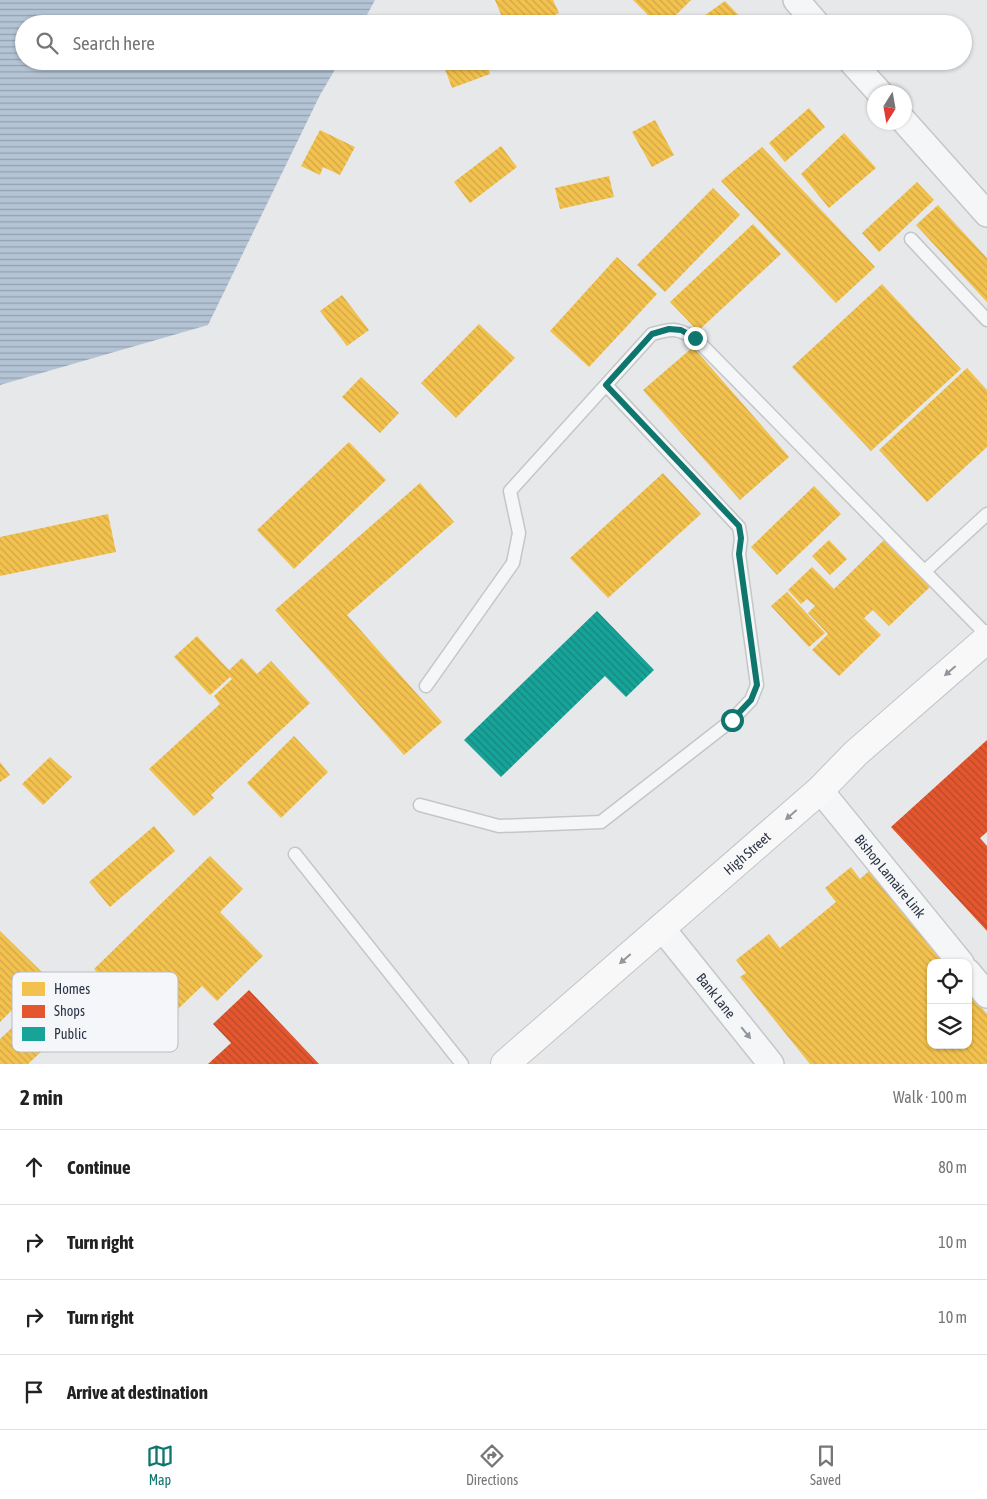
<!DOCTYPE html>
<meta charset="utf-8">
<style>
:root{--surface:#fff;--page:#f6f6f6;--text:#222;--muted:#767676;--line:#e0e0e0;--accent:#0f766e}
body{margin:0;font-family:"Asap Condensed",sans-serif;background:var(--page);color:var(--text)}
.controls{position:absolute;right:15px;bottom:15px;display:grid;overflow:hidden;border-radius:10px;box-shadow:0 1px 4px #0004}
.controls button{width:45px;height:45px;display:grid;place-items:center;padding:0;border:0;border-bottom:1px solid var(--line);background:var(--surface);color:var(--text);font:25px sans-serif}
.compass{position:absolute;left:867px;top:85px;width:45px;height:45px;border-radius:50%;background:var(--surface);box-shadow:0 1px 4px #0004;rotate:191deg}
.stop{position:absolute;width:15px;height:15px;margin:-11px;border:4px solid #0f766e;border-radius:50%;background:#fff}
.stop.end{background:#0f766e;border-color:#fff;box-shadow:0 1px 5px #0008}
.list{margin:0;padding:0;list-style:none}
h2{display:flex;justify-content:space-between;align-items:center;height:65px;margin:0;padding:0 20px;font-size:21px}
h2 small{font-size:16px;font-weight:400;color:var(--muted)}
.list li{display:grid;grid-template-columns:32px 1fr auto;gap:15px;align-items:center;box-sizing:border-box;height:75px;padding:0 20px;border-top:1px solid var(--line)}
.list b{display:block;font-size:19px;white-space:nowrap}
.list em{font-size:16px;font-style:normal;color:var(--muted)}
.icon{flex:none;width:28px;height:28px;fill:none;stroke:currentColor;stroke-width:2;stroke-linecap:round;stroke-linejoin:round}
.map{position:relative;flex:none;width:987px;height:1064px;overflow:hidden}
.search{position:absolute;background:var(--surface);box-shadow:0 1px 4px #0004;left:15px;right:15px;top:15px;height:55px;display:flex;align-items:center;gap:12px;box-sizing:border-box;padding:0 18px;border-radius:28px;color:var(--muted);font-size:19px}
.sheet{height:365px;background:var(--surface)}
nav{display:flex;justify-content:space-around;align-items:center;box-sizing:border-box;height:70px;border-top:1px solid var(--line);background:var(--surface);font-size:14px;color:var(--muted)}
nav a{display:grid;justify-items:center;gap:2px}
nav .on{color:var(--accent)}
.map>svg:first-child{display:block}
.water{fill:url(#water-rules)}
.homes{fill:url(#homes-back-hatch)}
.shops{fill:url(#shops-back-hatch)}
.public{fill:url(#public-back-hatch)}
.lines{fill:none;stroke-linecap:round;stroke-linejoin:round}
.lane-casing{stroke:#c4c6c8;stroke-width:15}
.street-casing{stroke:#c4c6c8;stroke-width:28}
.primary-casing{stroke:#c2c5c8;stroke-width:30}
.lane{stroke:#f5f6f7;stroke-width:12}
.street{stroke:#f5f6f7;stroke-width:25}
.primary{stroke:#f8f8f8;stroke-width:28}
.oneway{fill:#92969e}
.oneway2{fill:#90959e}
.route{stroke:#0f766e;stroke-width:6}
.labels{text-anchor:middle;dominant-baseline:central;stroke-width:5;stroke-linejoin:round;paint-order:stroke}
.street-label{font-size:14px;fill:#2b3445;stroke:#f4f6f9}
.key{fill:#f4f6f9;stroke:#b8bcc3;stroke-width:1}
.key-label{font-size:14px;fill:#2b3445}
</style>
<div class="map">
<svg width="987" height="1064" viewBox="0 0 987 1064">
<defs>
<pattern id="water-rules" width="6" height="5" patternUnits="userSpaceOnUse" patternTransform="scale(1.25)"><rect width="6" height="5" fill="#b4c4d5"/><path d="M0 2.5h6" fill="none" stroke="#93a0af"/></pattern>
<pattern id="homes-back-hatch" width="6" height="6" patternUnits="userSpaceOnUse" patternTransform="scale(1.25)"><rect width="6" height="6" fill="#f2c14e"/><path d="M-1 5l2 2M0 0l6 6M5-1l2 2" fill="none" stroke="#d0a645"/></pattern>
<pattern id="shops-back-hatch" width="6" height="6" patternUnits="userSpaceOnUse" patternTransform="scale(1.25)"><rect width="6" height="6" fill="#e4572e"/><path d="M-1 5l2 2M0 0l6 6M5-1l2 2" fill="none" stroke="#b94929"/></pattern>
<pattern id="public-back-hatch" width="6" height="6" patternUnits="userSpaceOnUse" patternTransform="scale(1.25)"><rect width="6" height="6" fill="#17a398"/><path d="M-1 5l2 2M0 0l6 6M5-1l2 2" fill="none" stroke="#15867e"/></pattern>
</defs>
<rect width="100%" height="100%" fill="#e6e8ea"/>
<path class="water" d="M0,0H375L362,24H24V61H340L320,95L208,325L0,385Z"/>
<path class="homes" d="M495,0H553L559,13L534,24H505Z
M633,0H691L667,24H657Z
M725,1L747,24H705L701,18Z
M682,15L690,24H673Z
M442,61H486L490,74L452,88Z
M809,108L825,127L785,162L769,143Z
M655,120L674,155L652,167L632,132Z
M320,130L355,147L340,175L323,167L320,175L301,166Z
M844,133L876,168L829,208L801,174Z
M501,146L517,167L470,203L454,182Z
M762,147L875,267L836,303L721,181Z
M609,176L614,197L560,209L555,188Z
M917,182L934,200L879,252L862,233Z
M713,188L740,215L665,292L637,265Z
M938,205L987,258V302L916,225Z
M753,224L781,254L698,331L670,302Z
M617,257L657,294L589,367L550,331Z
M882,284L961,369L871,451L792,367Z
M342,295L369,330L347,346L320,311Z
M479,324L515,358L456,418L421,383Z
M693,347L789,457L740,500L643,390Z
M967,368L987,390V447L927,502L879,450Z
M361,377L399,413L380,433L342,397Z
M349,442L386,480L294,569L257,530Z
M663,473L701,514L608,598L570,558Z
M420,483L454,522L347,615L442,722L404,755L275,610Z
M814,486L841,514L777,575L751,547Z
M108,514L116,552L0,576V537Z
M885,539L931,586L889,626L873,610L864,618L881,635L839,676L812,650L828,634L808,613L815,606L807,599L801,604L788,590L812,567L834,589Z
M829,540L847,559L830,575L812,556Z
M787,592L825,633L809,647L771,606Z
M197,636L229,670L242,658L257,674L271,661L310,703L211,795L214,798L194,816L149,769L220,704L214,696L232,679L230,677L210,695L174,657Z
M294,736L328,772L281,818L247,783Z
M50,757L72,777L43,805L22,784Z
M0,762L10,775L0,782Z
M154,826L175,851L110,907L89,882Z
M210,856L243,889L220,912L263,956L217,1001L202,986L155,1031L94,969Z
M851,867L860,879L870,870L946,963H931V1045H968V991L987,1014V1064H810L740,977L746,973L736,960L769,934L780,948L836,902L825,888Z
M0,931L46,976L0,1022Z
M67,976L93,1004L28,1064H0V1039Z"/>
<path class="shops" d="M987,740V832L980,838L987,846V931L891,827Z
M249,990L319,1064H208L231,1043L213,1024Z"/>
<path class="public" d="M597,611L654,670L626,697L605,676L501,777L464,740Z"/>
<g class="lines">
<defs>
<path id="lane" d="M911,239L987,320
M925,571L987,514
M426,686L513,563L519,533L510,491L652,334C673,328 676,328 695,338L987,635
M420,805L499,826L601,822L732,720L751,700L757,685L739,554L741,539L739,527L606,385
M295,854L462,1064"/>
<g id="street">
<path d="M796,0L817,24"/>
<path d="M851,61L879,92"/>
<path d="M904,121L987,214"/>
<path id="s1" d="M820,790L961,963"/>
<path id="s2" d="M661,927L771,1064"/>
<path d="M968,972L987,995"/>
</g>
<g id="primary">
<path id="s3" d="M505,1064L820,790L856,753L987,639"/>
</g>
</defs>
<use href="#lane" class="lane-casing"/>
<use href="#street" class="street-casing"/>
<use href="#primary" class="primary-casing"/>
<use href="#lane" class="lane"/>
<use href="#street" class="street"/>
<use href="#primary" class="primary"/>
</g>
<defs><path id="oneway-solid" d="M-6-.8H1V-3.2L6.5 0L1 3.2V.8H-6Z" transform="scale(1.25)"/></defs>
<g class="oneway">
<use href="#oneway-solid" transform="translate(950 671) rotate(139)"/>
<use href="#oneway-solid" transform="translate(791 815) rotate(139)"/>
<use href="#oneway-solid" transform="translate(625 959) rotate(139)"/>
</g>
<use class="oneway2" href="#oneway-solid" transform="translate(746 1033) rotate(51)"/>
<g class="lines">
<path class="route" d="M695,338L681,330L669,329L652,334L606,385L739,526L741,538L739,554L757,685L751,700L732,720"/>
</g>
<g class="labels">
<g class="street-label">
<text stroke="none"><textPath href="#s3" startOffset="321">High Street</textPath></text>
<text stroke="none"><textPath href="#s1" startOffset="111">Bishop Lamaire Link</textPath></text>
<text stroke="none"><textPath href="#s2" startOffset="88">Bank Lane</textPath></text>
</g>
</g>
<rect x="12" y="972" width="166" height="80" rx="8" class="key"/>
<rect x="22" y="982" width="23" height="14" fill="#f2c14e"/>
<rect x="22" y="1005" width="23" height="13" fill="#e4572e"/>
<rect x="22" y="1027" width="23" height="14" fill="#17a398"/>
<g class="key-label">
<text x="54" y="994">Homes</text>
<text x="54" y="1016">Shops</text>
<text x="54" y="1039">Public</text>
</g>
</svg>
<div class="controls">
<button><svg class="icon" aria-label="locate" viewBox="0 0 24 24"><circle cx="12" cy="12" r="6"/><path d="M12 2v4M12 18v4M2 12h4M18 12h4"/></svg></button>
<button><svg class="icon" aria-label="layers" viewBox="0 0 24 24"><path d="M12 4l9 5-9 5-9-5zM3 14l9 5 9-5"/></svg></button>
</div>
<svg class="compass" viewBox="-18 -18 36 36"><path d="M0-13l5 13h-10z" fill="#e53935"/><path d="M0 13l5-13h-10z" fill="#767676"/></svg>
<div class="stop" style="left:732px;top:720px"></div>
<div class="stop end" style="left:695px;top:338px"></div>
<div class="search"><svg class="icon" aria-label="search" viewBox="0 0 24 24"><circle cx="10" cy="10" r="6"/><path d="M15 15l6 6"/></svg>Search here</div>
</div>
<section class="sheet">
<h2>2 min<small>Walk · 100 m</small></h2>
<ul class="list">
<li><svg class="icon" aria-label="ahead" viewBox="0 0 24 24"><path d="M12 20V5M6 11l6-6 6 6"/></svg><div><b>Continue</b></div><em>80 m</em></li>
<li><svg class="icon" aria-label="right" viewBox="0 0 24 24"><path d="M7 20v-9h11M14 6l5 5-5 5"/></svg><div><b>Turn right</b></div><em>10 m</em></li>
<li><svg class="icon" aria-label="right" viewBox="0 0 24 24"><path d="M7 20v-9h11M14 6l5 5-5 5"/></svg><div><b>Turn right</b></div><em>10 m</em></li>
<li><svg class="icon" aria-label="arrive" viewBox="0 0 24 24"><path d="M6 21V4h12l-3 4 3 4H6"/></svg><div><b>Arrive at destination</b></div></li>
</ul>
</section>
<nav>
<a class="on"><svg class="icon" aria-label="map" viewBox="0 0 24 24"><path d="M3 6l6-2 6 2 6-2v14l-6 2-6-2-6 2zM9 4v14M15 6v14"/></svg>Map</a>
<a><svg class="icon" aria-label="directions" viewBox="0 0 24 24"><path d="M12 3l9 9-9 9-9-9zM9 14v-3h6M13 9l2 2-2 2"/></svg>Directions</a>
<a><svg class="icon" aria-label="saved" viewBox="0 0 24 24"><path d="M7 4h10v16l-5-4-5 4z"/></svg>Saved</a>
</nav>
